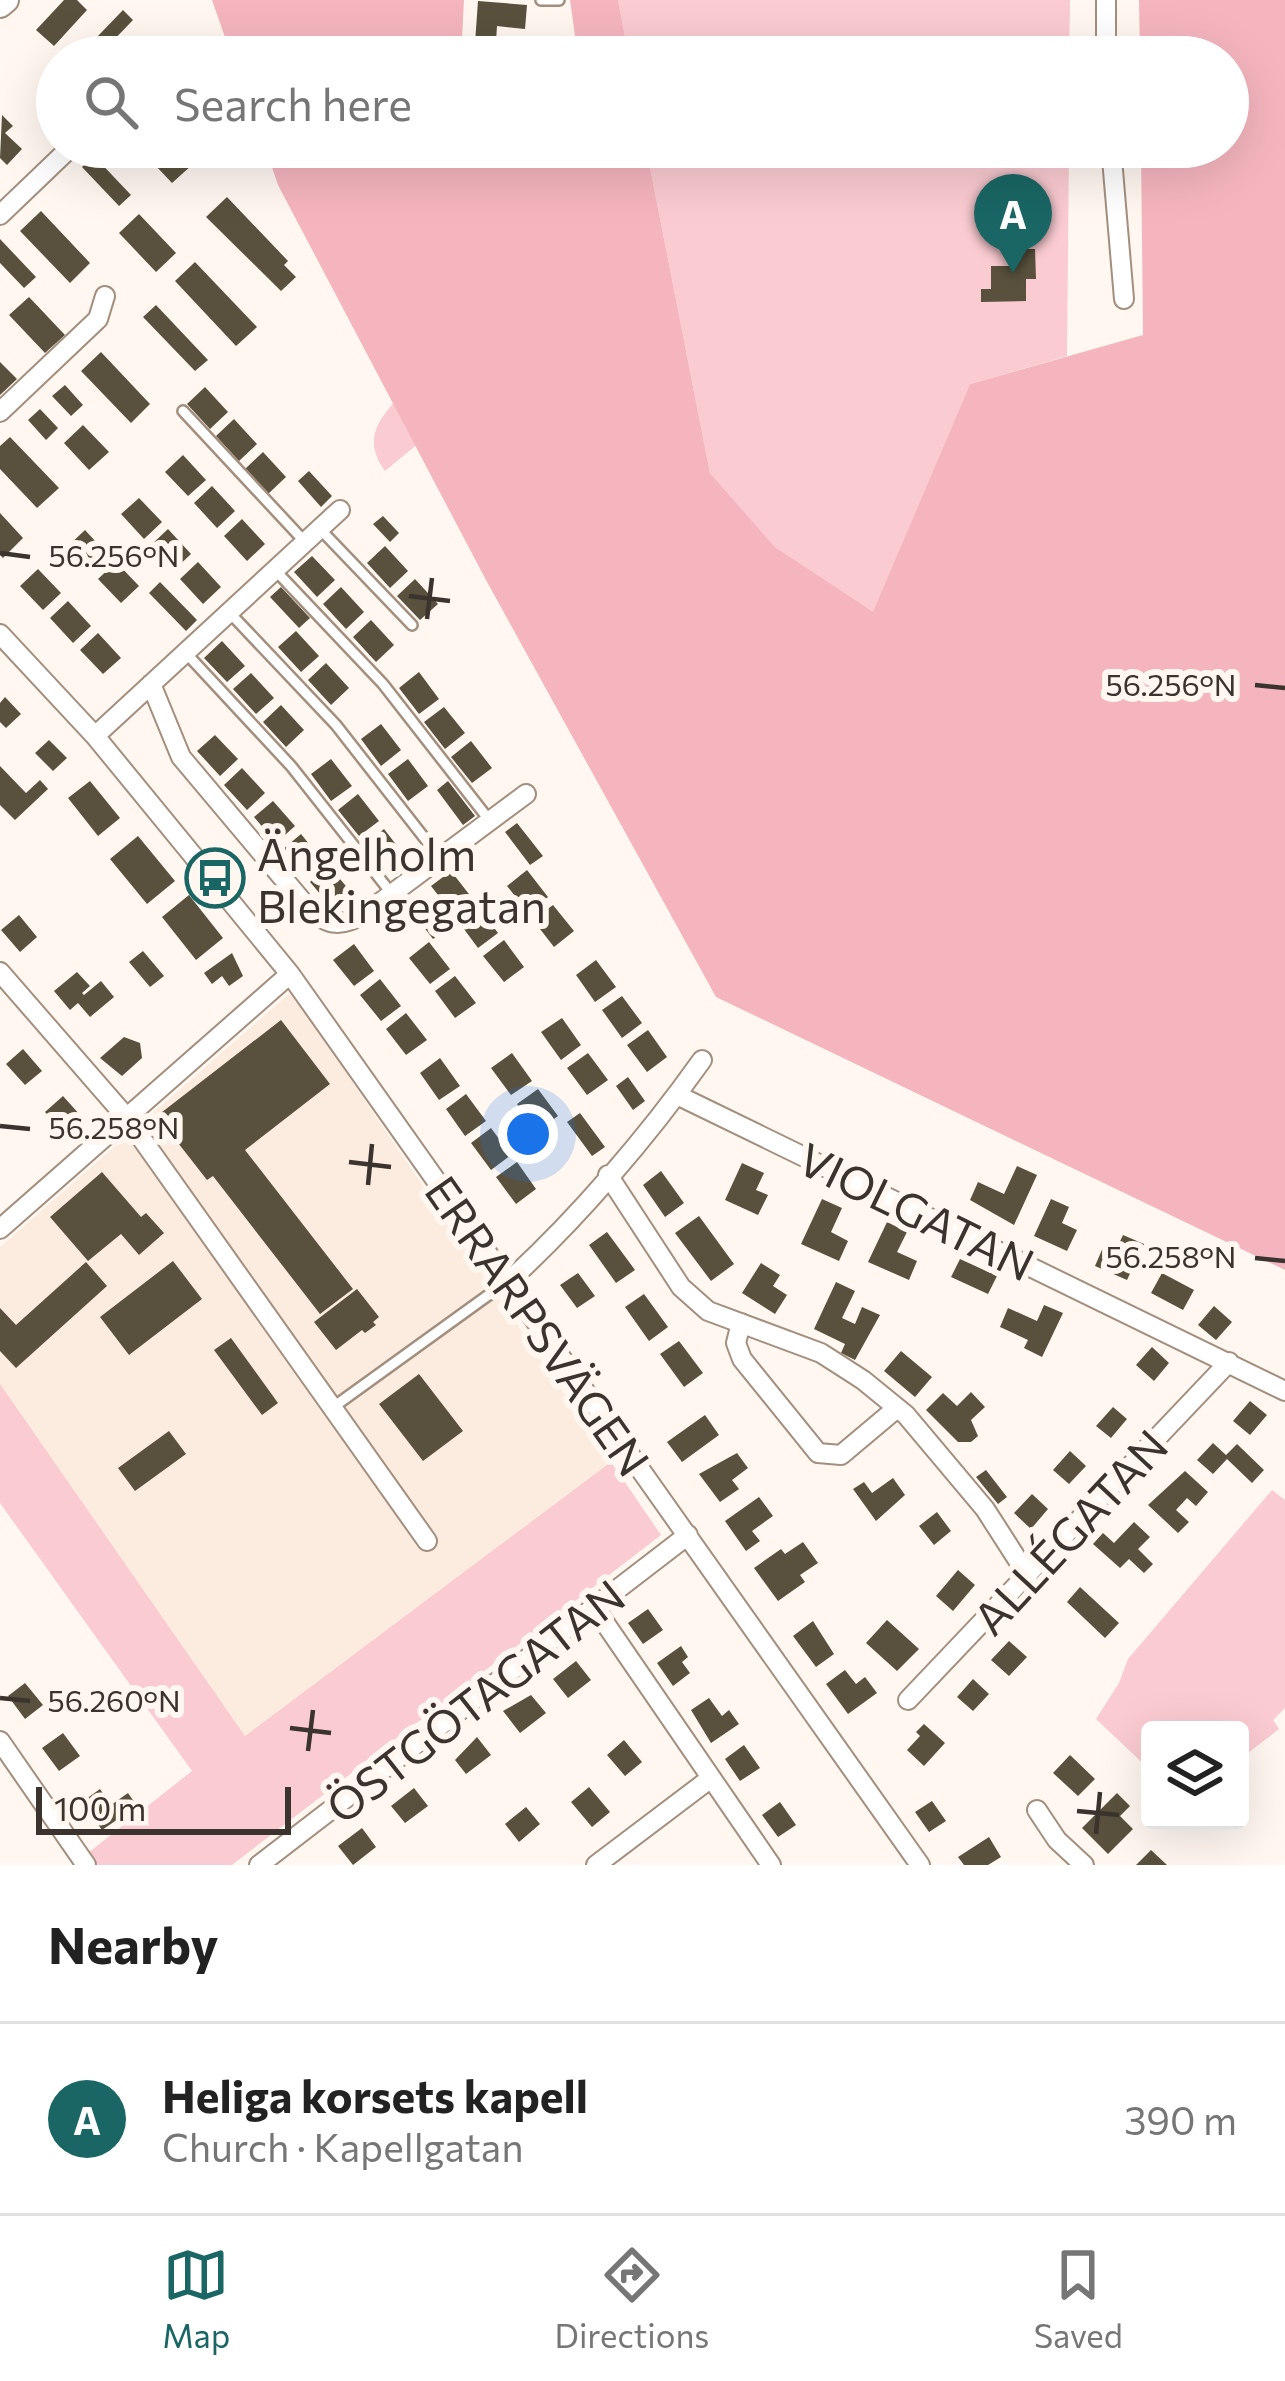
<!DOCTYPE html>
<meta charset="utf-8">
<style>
:root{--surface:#fff;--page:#f6f6f6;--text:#222;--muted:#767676;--line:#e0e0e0;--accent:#196664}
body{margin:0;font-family:Commissioner,sans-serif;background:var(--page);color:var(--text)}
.controls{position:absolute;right:36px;bottom:36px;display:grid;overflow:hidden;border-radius:12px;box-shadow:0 12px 48px #0002}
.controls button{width:108px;height:108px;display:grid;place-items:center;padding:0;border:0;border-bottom:3px solid var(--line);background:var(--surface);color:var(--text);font:60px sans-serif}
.scale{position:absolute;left:36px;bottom:30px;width:255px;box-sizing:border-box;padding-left:12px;border:6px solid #3b332d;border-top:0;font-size:33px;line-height:42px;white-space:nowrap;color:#3b332d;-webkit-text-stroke:9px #fff7f0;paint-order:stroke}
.you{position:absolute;left:528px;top:1134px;width:42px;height:42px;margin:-30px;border:9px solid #fff;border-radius:50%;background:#1a73e8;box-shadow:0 0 0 18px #1a73e833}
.badge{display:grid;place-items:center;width:78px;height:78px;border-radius:50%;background:var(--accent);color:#fff;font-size:39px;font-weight:700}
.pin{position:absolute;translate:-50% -99px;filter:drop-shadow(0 3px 6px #0008)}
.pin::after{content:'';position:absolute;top:63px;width:42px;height:36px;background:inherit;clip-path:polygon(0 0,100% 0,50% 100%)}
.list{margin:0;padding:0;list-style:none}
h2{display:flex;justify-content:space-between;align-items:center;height:156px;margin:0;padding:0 48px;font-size:51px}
h2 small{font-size:39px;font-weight:400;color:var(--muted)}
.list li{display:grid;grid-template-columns:78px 1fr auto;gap:36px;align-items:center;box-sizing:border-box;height:192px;padding:0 48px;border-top:3px solid var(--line)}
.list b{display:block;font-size:45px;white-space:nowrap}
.list p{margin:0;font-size:39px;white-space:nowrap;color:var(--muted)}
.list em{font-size:39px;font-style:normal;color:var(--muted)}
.icon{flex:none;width:66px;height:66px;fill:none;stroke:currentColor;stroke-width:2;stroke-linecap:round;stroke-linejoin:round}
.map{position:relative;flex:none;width:1285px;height:1865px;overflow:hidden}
.search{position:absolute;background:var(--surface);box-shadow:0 12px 48px #0002;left:36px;right:36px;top:36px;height:132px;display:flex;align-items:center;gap:30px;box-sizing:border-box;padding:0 42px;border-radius:66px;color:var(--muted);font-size:45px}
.sheet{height:348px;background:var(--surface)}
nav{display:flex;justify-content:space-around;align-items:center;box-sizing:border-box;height:168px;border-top:3px solid var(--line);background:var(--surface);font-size:33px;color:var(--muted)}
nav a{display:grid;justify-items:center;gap:6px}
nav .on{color:var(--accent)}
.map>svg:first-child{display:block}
.built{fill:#fcecdf}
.green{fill:#facbd1}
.forest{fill:#f5b5be}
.building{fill:#59513d}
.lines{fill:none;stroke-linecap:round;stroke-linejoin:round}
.service-casing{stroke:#a28f7f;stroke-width:14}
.minor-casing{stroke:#a28f7f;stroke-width:22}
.tertiary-casing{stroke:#a28f7f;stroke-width:28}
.service{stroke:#fff;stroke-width:9}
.minor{stroke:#fff;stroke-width:18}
.tertiary{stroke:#fff;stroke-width:24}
.ticks{fill:none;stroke:#3b332d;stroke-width:4.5}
.labels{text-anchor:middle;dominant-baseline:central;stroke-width:12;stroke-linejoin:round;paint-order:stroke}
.poi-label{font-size:45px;fill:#3b332d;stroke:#fff7f0;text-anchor:start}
.street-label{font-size:45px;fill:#3b332d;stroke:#fff7f0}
.ticks-label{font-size:30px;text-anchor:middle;fill:#3b332d;stroke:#fff7f0;stroke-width:12;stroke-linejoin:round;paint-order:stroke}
</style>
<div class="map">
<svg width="1285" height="1865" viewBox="0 0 1285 1865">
<rect width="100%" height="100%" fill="#fff7f0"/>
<path class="built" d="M291,992L611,1462L245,1736L0,1384V1247Z"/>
<path class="green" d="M618,0H1070L1069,57H629Z
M646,147H1069L1067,356L970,384L873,613L775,547L710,473Z
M395,401L420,442L385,471C365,443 374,425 395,401Z
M0,1384L245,1736L611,1462L661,1535L232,1865H98L88,1853L192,1771L0,1503Z
M1272,1490L1285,1500V1708L1273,1720L1279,1729L1240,1759V1730H1150V1770L1096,1719L1119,1683L1128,1659Z"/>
<path class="forest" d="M212,0H464L461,57H232Z
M570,0H618L629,57H578Z
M1139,0H1285V1270L716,997L486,580L278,185L265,147H566L591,152L592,147H646L710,473L775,547L873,612L970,384L1143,335L1141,147H1228V57H1140Z"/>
<path class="building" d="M64,0H77L87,10L54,46L36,30Z
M478,1L527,5L525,29L497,26L495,57H474Z
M123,10L133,20L107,47L97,37Z
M2,115L13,126L5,133L22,149L7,165L0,158Z
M138,147H176L192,165L172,183Z
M94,156L131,195L119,206L82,167Z
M227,197L288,261L284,265L296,277L281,291L206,217Z
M41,211L90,263L70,283L20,231Z
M139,214L176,253L156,272L119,233Z
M0,239L36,277L24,288L0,263Z
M1010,249H1035L1036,279H1026V301L981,302V289H991V266H1011Z
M195,262L257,327L236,346L175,281Z
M29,297L65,335L45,353L9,315Z
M156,305L208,360L195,371L143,317Z
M101,352L150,404L131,423L81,371Z
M0,362L17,379L0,395Z
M65,385L83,405L71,416L52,396Z
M205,387L228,412L210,429L187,404Z
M40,409L58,428L46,440L28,420Z
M234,419L257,444L239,461L216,436Z
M83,425L109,452L89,470L64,443Z
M10,437L59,488L37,508L0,469V446Z
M263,452L286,477L268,494L245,469Z
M183,455L206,480L188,496L165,472Z
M309,471L332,496L321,507L298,481Z
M212,486L235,511L217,528L194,503Z
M139,498L162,522L144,539L121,514Z
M0,513L23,538L3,558L0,555Z
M383,516L399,533L390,542L373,524Z
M242,519L265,544L247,561L224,536Z
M168,529L191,554L173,571L150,546Z
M85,530L108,555L91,572L67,547Z
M385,546L408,571L390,588L367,563Z
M312,556L335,580L317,597L294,572Z
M116,562L139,586L121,603L98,579Z
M198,562L221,587L203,604L180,579Z
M38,569L61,593L43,610L20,586Z
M415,579L438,604L420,620L397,596Z
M160,582L197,620L186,631L149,593Z
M281,587L310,618L299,628L270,597Z
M341,587L364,612L346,629L323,604Z
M68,601L91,626L73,643L50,618Z
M371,620L394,645L376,662L353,637Z
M296,631L319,656L301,672L278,647Z
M98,633L121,658L103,674L80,650Z
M222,641L245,666L227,682L204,658Z
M326,663L349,688L331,705L308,680Z
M419,672L439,699L419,714L399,688Z
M251,673L274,698L256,714L233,689Z
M5,697L21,714L6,728L0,722V703Z
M281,705L304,730L286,747L263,722Z
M444,707L465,733L445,749L424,722Z
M381,724L401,750L381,766L361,739Z
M215,735L238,759L220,776L197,751Z
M49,740L67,758L53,771L35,753Z
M471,741L492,768L472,783L451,757Z
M331,759L352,786L331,801L311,774Z
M408,759L428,786L408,801L388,774Z
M0,766L26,793L40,780L48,789L15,820L0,805Z
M242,768L265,793L247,810L224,785Z
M90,781L120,818L98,836L68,798Z
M448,781L475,816L463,825L437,790Z
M358,794L379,821L359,836L338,810Z
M273,801L295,826L276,843L254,817Z
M517,823L543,856L530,865L505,832Z
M384,829L405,856L385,871L364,845Z
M301,834L322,860L304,875L282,850Z
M138,836L175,881L147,904L110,859Z
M329,866L351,892L332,908L310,882Z
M527,870L548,897L528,912L507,886Z
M451,871L472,898L452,913L431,886Z
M189,895L223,938L196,960L162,917Z
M418,896L444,930L433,939L407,905Z
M553,905L574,931L554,947L533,920Z
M478,906L498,933L478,948L458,921Z
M19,915L37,937L20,952L1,930Z
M504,940L524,967L504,982L483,956Z
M429,942L450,969L430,984L409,958Z
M354,944L374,971L354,986L333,960Z
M143,951L164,976L150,987L129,962Z
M232,953L243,976L229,986L222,976L212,984L204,973Z
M596,960L616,987L595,1002L576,975Z
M77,972L90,986L82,993L84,995L101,981L114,997L90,1017L78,1003L70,1010L54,991Z
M455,976L476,1003L455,1018L435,991Z
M380,979L401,1006L381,1021L360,995Z
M622,996L642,1023L622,1038L602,1010Z
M406,1013L427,1040L406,1055L386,1029Z
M562,1018L581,1045L561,1060L541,1032Z
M281,1020L330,1084L245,1150L353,1289L320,1314L213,1176L207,1180L157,1116Z
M648,1030L667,1057L647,1072L627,1045Z
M124,1037L140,1043L142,1058L122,1076L100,1058Z
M23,1049L42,1071L25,1085L6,1064Z
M512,1053L532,1081L511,1095L491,1068Z
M588,1053L608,1080L587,1095L567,1068Z
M440,1058L460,1086L439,1100L420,1073Z
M628,1077L645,1101L633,1110L616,1086Z
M538,1089L558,1116L537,1131L517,1104Z
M466,1094L486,1121L465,1136L446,1109Z
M63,1096L80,1115L62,1130L45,1112Z
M580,1113L605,1147L592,1156L567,1122Z
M491,1128L511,1155L491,1170L471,1143Z
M517,1162L536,1189L516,1204L496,1177Z
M742,1163L764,1173L756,1190L768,1195L758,1215L725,1200Z
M1017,1166L1037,1175L1014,1225L970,1200L978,1182L1004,1194Z
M661,1171L684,1203L665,1217L643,1185Z
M102,1172L141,1217L146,1213L164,1233L139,1255L121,1234L88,1261L50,1217Z
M822,1199L842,1208L831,1232L848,1241L839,1261L801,1244Z
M1051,1199L1069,1207L1062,1223L1077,1230L1067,1251L1034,1236Z
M699,1216L734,1264L711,1281L675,1233Z
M887,1222L907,1232L897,1252L917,1261L909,1280L868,1262Z
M607,1232L635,1270L616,1283L589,1245Z
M1123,1235L1144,1244L1127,1280L1095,1266L1104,1245L1116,1250Z
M960,1259L997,1276L988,1294L951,1277Z
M173,1261L202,1299L129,1355L100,1317Z
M86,1262L107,1286L16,1368L0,1351V1308L16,1325Z
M761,1263L780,1275L773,1286L787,1295L775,1314L742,1293Z
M578,1273L595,1296L577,1308L560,1285Z
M1162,1273L1194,1290L1183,1310L1151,1293Z
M836,1282L855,1291L842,1318L855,1324L862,1307L880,1315L855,1360L841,1353L845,1344L814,1329Z
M357,1289L379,1317L373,1322L376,1325L365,1333L362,1330L336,1350L314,1322Z
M644,1294L668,1327L649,1341L625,1307Z
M1044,1305L1063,1313L1042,1357L1024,1348L1028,1340L1000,1327L1008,1308L1037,1321Z
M1214,1306L1232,1322L1216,1340L1198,1325Z
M231,1338L278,1403L262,1415L214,1350Z
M679,1341L703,1373L684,1387L660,1354Z
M1152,1347L1169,1363L1154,1381L1136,1365Z
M901,1351L932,1377L915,1397L884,1371Z
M419,1374L463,1431L423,1461L379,1404Z
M971,1392L985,1407L971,1420L978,1436L971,1442H958L926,1410L943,1393L957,1406Z
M1250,1401L1267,1415L1250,1435L1233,1421Z
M1113,1407L1127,1419L1111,1438L1096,1426Z
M705,1415L719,1435L682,1462L667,1442Z
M169,1431L186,1454L135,1491L118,1468Z
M1213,1443L1226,1455L1237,1444L1264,1470L1252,1483L1227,1459L1213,1474L1197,1460Z
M1070,1451L1086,1466L1069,1484L1053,1470Z
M737,1453L748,1468L732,1480L739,1489L720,1502L699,1474Z
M986,1470L1007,1497L998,1504L976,1477Z
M1185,1471L1208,1492L1196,1506L1187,1498L1176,1510L1189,1522L1178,1533L1148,1505Z
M893,1478L905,1495L876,1521L853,1489L864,1482L872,1493Z
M1032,1494L1048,1509L1031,1529L1014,1513Z
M759,1497L773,1516L752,1531L760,1541L746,1551L725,1521Z
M937,1512L951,1531L934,1545L919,1526Z
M1134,1522L1150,1537L1138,1549L1153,1564L1144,1573L1129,1559L1120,1568L1093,1544L1103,1533L1114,1543Z
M803,1542L818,1563L800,1575L805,1582L778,1601L754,1568L781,1549L785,1554Z
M958,1570L975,1585L953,1611L936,1596Z
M1080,1587L1119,1623L1105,1638L1067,1602Z
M648,1609L663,1630L643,1644L628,1623Z
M887,1620L919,1649L897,1671L866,1643Z
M813,1621L834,1654L816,1667L793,1636Z
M1009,1641L1027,1657L1009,1676L991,1660Z
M681,1646L688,1657L682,1662L690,1673L673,1686L657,1663Z
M576,1661L591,1680L568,1698L553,1679Z
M845,1670L856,1684L865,1677L877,1693L848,1714L826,1684Z
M973,1679L989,1694L973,1711L957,1697Z
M25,1683L43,1705L25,1719L8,1696Z
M531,1695L546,1713L520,1733L503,1711Z
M709,1698L722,1716L729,1710L739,1724L711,1743L691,1710Z
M924,1724L945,1743L924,1766L907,1750L920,1736L916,1732Z
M63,1733L80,1756L59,1771L42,1748Z
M477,1737L491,1755L466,1774L455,1760Z
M624,1740L642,1762L625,1776L607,1755Z
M744,1745L760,1768L740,1781L725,1759Z
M1070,1755L1095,1779L1078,1796L1053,1773Z
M589,1787L610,1812L592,1827L571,1802Z
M414,1788L428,1806L405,1823L391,1806Z
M100,1789L111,1805L128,1793L137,1806L102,1830L82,1802Z
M1117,1793L1130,1806L1120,1816L1133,1829L1108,1854L1082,1828Z
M932,1801L946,1821L929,1832L915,1812Z
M780,1802L796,1825L778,1837L762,1815Z
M526,1807L540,1824L519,1842L505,1824Z
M362,1828L376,1847L353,1865L338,1846Z
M989,1837L1001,1857L988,1865H964L958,1857Z
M1151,1850L1167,1865H1136Z"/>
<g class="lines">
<defs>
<path id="service" d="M541,0H559
M183,411L305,542
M320,529L412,625
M275,570L383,684L490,821
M229,612L336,725L440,858
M185,652L291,766L392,894
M332,1408L508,1281"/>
<path id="minor" d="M1106,0V57
M1111,147L1124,299
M0,215L71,147
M0,412L98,319L105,296
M0,634L95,736L290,974L920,1865
M151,684L181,757L308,908C329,927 342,927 366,913L526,794
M95,736L340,510
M0,972L127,1118L427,1541
M677,1095L1285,1391
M608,1175L681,1287L708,1311L821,1353L863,1380L906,1415L985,1509L1028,1576
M0,1229L290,974
M509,1281C578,1218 648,1136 702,1060
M741,1323L736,1343L742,1359L818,1453L841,1455L897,1408
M594,1607L771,1865
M908,1700L1229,1362
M0,1741L86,1865
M1037,1810L1057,1840L1084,1865
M259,1865L688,1535
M596,1865L711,1778"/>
<path id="tertiary" d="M0,5L6,0"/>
</defs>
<use href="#service" class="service-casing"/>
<use href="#minor" class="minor-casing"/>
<use href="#tertiary" class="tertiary-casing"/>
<use href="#service" class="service"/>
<use href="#minor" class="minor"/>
<use href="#tertiary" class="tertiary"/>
</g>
<path class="ticks" d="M0,553L30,557M409,596L450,601M427,619L432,578M1255,685L1285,688M0,1126L30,1129M349,1162L391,1167M368,1185L372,1144M1255,1258L1285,1261M0,1698L30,1701M290,1728L331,1733M308,1751L313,1710M1077,1811L1119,1815M1096,1834L1100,1792"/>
<defs>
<symbol id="bus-ring" viewBox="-11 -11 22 22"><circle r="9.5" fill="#fff7f0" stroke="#196664" stroke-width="1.5"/><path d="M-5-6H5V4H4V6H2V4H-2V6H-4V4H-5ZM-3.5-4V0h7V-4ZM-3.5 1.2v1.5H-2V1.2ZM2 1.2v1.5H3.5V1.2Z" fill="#196664"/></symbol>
</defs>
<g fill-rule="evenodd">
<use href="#bus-ring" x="182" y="845" width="66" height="66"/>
</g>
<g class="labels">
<g class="poi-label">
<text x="257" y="852">Ängelholm<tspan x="257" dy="52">Blekingegatan</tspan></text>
</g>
<g class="street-label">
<text transform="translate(917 1210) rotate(26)">VIOLGATAN</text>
<text transform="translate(539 1325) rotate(55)">ERRARPSVÄGEN</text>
<text transform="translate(1069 1531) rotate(-47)">ALLÉGATAN</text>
<text transform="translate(474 1700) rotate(-38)">ÖSTGÖTAGATAN</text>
</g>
</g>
<g class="ticks-label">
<text x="114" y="567">56.256°N</text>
<text x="1171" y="696">56.256°N</text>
<text x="114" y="1139">56.258°N</text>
<text x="1171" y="1268">56.258°N</text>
<text x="114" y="1712">56.260°N</text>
</g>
</svg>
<div class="controls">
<button><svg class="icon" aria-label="layers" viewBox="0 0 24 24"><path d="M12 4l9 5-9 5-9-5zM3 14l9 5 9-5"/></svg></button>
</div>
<div class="scale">100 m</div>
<div class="you"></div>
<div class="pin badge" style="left:1013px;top:273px">A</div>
<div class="search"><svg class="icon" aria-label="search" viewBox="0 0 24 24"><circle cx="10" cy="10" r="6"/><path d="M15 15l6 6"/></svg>Search here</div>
</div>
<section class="sheet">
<h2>Nearby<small></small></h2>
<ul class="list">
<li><span class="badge">A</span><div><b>Heliga korsets kapell</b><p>Church · Kapellgatan</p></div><em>390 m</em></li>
</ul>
</section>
<nav>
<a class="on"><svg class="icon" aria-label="map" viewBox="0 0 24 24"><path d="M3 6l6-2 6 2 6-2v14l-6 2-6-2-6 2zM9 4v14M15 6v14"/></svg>Map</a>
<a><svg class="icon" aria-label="directions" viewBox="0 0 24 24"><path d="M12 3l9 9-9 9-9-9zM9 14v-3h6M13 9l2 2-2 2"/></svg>Directions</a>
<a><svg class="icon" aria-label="saved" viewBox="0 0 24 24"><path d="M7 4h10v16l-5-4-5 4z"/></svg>Saved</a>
</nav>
